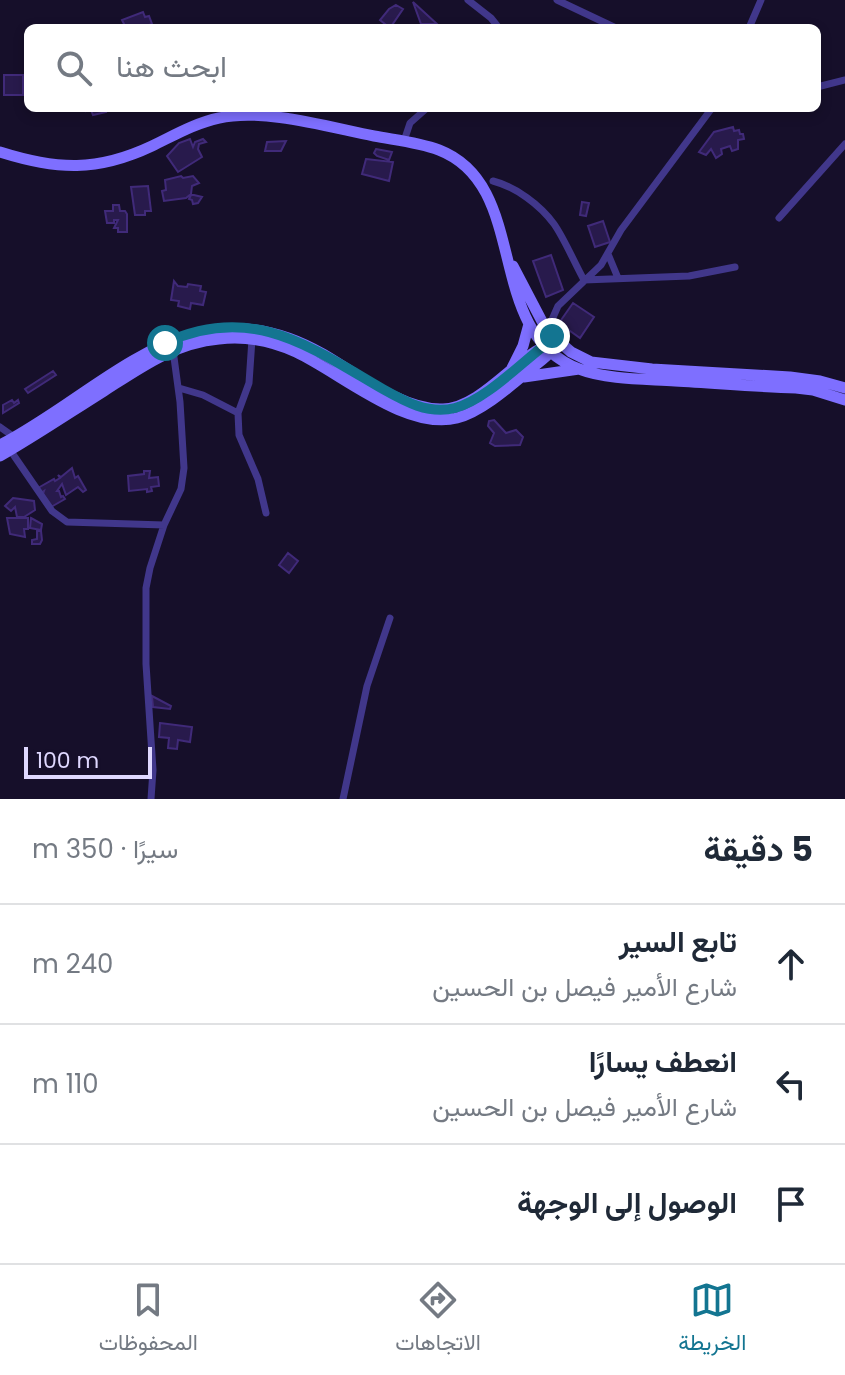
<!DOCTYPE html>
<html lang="ar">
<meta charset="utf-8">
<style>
:root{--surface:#fff;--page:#f2f2f3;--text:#1f2937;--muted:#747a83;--line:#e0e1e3;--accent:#137591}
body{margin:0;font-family:Poppins,Vazirmatn,sans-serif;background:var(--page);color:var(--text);direction:rtl}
.scale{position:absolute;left:24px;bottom:20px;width:128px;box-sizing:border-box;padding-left:8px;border:4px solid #dfd8ff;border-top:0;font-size:22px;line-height:28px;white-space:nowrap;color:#dfd8ff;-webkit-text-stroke:6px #160f2a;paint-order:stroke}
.stop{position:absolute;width:24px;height:24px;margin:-18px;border:6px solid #137591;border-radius:50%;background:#fff}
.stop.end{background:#137591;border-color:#fff;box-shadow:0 2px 8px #0008}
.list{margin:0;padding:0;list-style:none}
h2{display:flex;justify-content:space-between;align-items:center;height:104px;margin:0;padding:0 32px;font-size:34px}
h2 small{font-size:26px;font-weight:400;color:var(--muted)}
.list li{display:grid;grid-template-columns:52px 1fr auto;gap:24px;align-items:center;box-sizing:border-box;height:120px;padding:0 32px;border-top:2px solid var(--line)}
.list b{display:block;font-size:30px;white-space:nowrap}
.list p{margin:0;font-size:26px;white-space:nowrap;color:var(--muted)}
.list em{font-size:26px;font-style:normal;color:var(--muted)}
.icon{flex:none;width:44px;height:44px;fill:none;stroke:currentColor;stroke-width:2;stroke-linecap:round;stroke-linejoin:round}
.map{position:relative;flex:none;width:845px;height:799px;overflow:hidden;direction:ltr}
.search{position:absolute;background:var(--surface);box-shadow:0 4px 12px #0003;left:24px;right:24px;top:24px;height:88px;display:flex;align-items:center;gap:20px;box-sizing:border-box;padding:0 28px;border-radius:12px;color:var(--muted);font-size:30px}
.sheet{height:464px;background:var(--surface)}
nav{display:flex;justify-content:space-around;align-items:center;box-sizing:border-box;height:112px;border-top:2px solid var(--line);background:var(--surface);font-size:22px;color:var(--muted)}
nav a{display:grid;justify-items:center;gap:4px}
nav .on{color:var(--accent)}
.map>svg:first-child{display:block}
.building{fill:#281a4c;stroke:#402a79;stroke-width:2}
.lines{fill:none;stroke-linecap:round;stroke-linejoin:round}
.street{stroke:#41378b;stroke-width:7}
.secondary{stroke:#7e6fff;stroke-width:11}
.route{stroke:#137591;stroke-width:10}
</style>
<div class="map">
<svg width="845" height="799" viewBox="0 0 845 799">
<rect width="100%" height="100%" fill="#160f2a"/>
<path class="building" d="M413,2L437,24H421Z
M396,5L403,9L390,28L380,20L389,9Z
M143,12L145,17L149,16L152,24L141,28H126L122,20Z
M4,75H23V95H4Z
M85,108H105L106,112L93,115L91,110L86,111Z
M733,127L734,131L739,130L740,134H743L744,139L738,140V149L732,151L730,146L721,149L722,154L716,158L711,149L706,155L699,152L714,132Z
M190,139L193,147L195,142L203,139L206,142L199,144L198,149L202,157L178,172L167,156L179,143Z
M286,141L281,151H265L267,142Z
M376,149L392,152L389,160L377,156L374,153Z
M366,159L393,162L389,181L362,174Z
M181,176L183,178L193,176L199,183L192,186L191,194L186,198L164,201L162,191L166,190L165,180Z
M148,186L151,211H145V215H135L131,187Z
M191,195H194L202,197L198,203L193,204L192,200L189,199Z
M582,202L589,203L586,216L580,215Z
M113,205H119L120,211H125L127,214V232H118V228H114L118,220H114V223H107L105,211H113Z
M603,221L610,242L595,247L588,226Z
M551,255L563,290L546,297L533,261Z
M174,281L178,286L187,287L188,284L201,286L200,291L206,292L203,305L191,303L190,309L178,306L179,301L171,300Z
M573,303L594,317L580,338L559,323Z
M53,371L56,375L28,393L25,389Z
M12,400L14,403L18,400L19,403L3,413V405Z
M494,420L506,433L516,430L523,437L520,445L495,446L490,443L494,433L488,426L489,421Z
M72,468L75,478L78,476L86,490L83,492L78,487L66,495L62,484L57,491H59L61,497L63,496L65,499L51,507L43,494L44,491L41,493L38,488L54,479L55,481L60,478L58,475L61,477Z
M144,471H150L149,478L158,477L159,486L151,487L152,491L147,492V489L129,491L128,476L144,474Z
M13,498L34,501L35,510L24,517H17L15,507L11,511L5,506Z
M7,518H28V529H24L25,537L10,534Z
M31,518L42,524L41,530L30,528Z
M37,531H41L42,540L40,544H32V540L37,539Z
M288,553L298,561L289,573L279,565Z
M152,696L171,706L170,709L153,707Z
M160,723L192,727L190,742L178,740L177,749L168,748L169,738L159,737Z"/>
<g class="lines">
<path class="street" d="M468,0L491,18L499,28
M557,0L616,28
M749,28L761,0
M817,87L845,80
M404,141L410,123L427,108
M493,181C516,187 540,205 554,224C564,238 575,264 584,280L689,276L735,267
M779,218L845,144
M608,254L618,278
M547,331L558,306L601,265L621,230L712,108
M179,388L203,395L238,413L249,383L252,339
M238,413L239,435L258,479L266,513
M0,427L17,439
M8,447L52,511L67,522L164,525
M151,799L153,770L146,664V588L150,568L164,525L181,489L184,468L180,402L173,350
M343,799L367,686L390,618"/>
<path class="secondary" d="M0,152C57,170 97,172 152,146C173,136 195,123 219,118C264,108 328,127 374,136C395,140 418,142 439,150C532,186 482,332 579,369C608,380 645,379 675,381C715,383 756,387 796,388L813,390L845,400
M513,266L547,331L571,352L591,362L652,369L790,377L820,381L845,388
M512,368L523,346L529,324
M524,377L579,369
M0,445C108,389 191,278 323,354C356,373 403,411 443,409C487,408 529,338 561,344
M0,456C35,436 69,413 104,391C140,368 174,343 219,339C245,336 272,341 296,352C341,373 406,431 457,418C485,411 519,378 542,360C553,351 558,342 547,331"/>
</g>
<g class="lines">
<path class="route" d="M165,343C251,303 309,346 381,388C404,401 428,415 455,408C485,400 520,364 545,345L553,343L552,336"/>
</g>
</svg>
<div class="scale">100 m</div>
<div class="stop" style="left:165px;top:343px"></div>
<div class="stop end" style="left:552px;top:336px"></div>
<div class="search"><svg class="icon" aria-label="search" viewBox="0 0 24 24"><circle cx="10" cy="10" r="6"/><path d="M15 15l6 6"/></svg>ابحث هنا</div>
</div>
<section class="sheet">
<h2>5 دقيقة<small>سيرًا · 350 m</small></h2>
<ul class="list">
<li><svg class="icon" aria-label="ahead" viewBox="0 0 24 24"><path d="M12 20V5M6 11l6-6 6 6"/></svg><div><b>تابع السير</b><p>شارع الأمير فيصل بن الحسين</p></div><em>240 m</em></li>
<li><svg class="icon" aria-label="left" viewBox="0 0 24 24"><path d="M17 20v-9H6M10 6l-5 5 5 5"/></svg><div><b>انعطف يسارًا</b><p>شارع الأمير فيصل بن الحسين</p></div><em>110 m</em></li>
<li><svg class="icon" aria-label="arrive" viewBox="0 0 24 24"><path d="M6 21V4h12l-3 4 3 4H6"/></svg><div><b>الوصول إلى الوجهة</b></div></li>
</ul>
</section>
<nav>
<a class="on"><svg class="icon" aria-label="map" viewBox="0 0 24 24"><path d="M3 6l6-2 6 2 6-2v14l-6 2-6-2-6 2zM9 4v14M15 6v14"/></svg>الخريطة</a>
<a><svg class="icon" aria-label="directions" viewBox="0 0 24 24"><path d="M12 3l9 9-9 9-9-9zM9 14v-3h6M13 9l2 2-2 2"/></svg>الاتجاهات</a>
<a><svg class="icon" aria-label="saved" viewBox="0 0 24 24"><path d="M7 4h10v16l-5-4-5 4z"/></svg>المحفوظات</a>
</nav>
